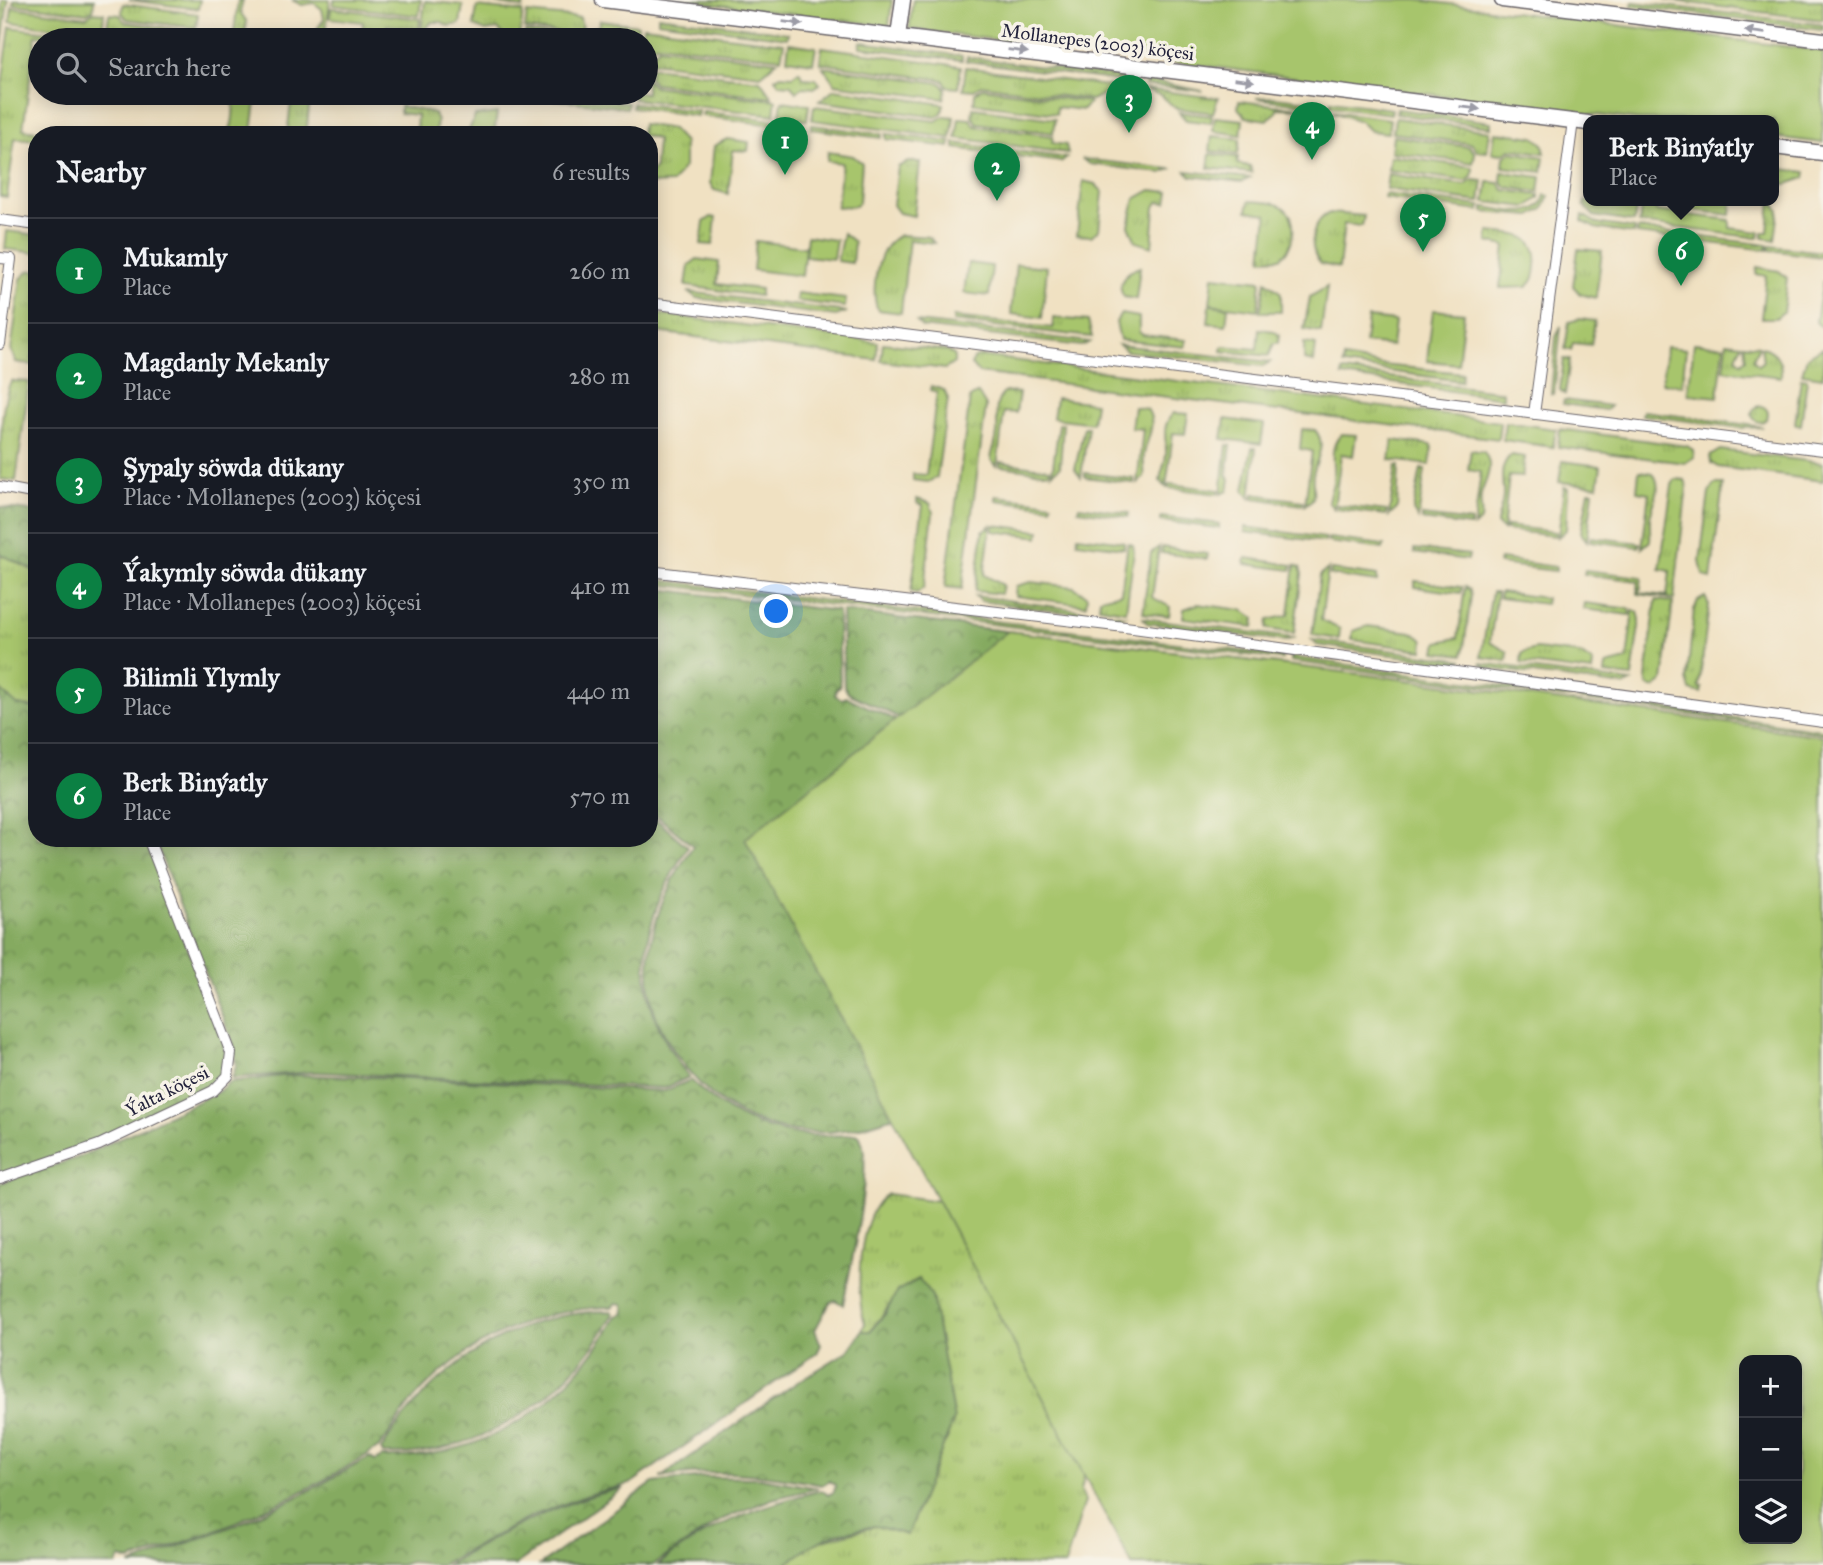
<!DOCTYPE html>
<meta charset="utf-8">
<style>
:root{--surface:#171b24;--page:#20242c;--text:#f1f3f6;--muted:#9ea1a6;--line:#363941;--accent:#0b8043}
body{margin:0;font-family:"IM FELL Great Primer",serif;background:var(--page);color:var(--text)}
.controls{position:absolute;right:21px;bottom:21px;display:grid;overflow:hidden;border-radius:14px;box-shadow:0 4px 18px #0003}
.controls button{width:63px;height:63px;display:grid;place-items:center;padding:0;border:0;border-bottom:2px solid var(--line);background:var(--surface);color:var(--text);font:35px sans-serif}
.you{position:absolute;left:777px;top:612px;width:24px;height:24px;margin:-18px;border:5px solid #fff;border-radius:50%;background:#1a73e8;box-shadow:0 0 0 10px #1a73e833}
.badge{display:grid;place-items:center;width:46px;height:46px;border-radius:50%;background:var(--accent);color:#fff;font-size:23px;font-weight:700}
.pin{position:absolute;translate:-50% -58px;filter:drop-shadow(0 2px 4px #0008)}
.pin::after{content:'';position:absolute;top:37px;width:24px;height:21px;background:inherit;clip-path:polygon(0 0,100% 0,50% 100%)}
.popup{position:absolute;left:1583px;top:115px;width:196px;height:91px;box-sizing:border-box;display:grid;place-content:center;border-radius:14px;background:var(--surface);filter:drop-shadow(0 2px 5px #0005);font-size:23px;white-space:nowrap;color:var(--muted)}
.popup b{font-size:26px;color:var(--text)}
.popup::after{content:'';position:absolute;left:50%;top:100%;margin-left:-14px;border:14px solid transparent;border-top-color:var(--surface)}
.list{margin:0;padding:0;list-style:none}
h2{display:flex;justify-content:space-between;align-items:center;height:91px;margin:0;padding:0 28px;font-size:30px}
h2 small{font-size:23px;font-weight:400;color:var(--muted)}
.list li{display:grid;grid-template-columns:46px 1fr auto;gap:21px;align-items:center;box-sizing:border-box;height:105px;padding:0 28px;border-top:2px solid var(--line)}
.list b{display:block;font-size:26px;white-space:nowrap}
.list p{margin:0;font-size:23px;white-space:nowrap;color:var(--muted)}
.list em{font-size:23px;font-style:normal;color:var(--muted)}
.icon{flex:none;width:38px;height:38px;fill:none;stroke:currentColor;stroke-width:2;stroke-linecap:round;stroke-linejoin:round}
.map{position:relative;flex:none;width:1823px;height:1565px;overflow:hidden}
.search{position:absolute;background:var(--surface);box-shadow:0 4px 18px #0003;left:28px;top:28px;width:630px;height:77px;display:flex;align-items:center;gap:18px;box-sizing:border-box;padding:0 24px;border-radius:38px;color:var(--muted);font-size:26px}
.panel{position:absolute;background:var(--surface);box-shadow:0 4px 18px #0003;left:28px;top:126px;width:630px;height:721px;border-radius:28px}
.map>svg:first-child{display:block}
.grass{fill:url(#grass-tufts);stroke:#647454;stroke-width:2}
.forest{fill:url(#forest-crowns);stroke:#54664e;stroke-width:2}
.park{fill:#a7c56c;stroke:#647454;stroke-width:2;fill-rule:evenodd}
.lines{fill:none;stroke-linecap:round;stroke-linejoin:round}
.street-casing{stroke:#6a656a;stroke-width:12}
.secondary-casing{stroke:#6a656a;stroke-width:17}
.street{stroke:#fff;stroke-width:10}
.secondary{stroke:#fff;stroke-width:14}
.oneway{fill:#9c9ca7}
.labels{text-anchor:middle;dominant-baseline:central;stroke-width:7;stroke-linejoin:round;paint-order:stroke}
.street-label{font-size:19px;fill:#22223b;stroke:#f7f3e8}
</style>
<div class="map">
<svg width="1823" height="1565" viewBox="0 0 1823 1565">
<defs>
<pattern id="grass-tufts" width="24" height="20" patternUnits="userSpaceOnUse" patternTransform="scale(1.75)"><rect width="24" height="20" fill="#a7c56c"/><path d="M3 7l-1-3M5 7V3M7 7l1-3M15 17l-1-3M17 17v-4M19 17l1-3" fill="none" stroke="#8fa95e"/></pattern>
<pattern id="forest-crowns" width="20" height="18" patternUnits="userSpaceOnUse" patternTransform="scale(1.75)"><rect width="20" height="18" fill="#85aa60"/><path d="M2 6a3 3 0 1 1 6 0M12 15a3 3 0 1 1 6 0" fill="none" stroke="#6c8a50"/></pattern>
</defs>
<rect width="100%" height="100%" fill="#f7f3e8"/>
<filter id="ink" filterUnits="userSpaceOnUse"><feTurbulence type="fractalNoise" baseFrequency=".0143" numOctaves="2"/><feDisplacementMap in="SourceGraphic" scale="14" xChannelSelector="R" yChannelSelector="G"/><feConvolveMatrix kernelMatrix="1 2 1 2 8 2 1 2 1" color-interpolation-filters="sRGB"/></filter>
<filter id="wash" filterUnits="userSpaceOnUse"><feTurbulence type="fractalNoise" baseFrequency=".00686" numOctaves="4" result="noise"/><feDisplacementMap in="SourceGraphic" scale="28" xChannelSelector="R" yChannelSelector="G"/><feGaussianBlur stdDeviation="1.57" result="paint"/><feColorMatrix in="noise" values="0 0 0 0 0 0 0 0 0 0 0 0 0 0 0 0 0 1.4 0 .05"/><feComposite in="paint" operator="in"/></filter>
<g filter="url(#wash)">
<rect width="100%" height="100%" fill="#f0e1c2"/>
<path class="grass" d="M2,0H8L0,60Z
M14,0H94L93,10L87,13L13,4Z
M129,0H200L198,9Z
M238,0H243L240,12L247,22L244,40H233Z
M292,0H330L325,40H316L317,29L324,19L322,9L314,3L302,5Z
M334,0H421L419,16L333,5Z
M478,0L524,3L523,8Z
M1665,0H1823V20Z
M425,1L463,5L460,24L448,26L442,22H432L425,29L424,40H420Z
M1633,2L1823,25V30L1632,6Z
M123,4L198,14L196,28L127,19L122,13Z
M12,7L86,17L94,12L104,13L102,34L10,22Z
M477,7L523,12L519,40H508L498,29L486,31L474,26Z
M331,8L420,19L419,29L387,25L384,40H361L363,22L330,18Z
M527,13L580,18L583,35L525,29Z
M109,14L120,15L125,22L195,32L194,40H147L106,35Z
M658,16L788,33L787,38L658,21Z
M600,20L638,25L636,40L592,36L593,28L599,26Z
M643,26L784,43L781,58L658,44L646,49V40H641Z
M10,27L101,39L77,40L36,35L23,129L63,135H37V140L15,138L7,197L0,196V99Z
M525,32L597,40H523Z
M861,42L962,56V60L860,47Z
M789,43L816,47L813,63L787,59Z
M659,47L777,61L761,75L651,62L653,53Z
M822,47L961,66L958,88L948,87L943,80L820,63Z
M967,57L1128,78V82L966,61Z
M651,67L760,80L772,97L654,83L649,77Z
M823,67L941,83L946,89L944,99L835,84Z
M966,67L1115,87V88L1092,100L981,85L974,90L963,89Z
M799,71L804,78L816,79L820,84L814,88L803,87L796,92L791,85L780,84L775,78L781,75L792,76Z
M646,79L653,86L776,100L774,115L633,99L634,93H646Z
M1146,80L1203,91L1145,85Z
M982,88L1089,102V103L1083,110L1057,107L1056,114L974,103L975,93Z
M834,89L944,104L942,113L936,117L819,101Z
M1145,89L1218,98L1213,113L1175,108L1162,96Z
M230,93L257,94L252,132L249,135H227C235,124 233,108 234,94Z
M499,93H540L628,103L627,108Z
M1275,97L1309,101L1308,105L1256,98Z
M300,98H310L306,135H287L291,103Z
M782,101L809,105L807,120L780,116Z
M1239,101L1308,109L1277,108L1276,113L1267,120L1246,117L1238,108Z
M1331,101L1392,109L1391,114L1330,106Z
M633,103L698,111L697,116L632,107Z
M400,106L434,113L437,121L435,135H416L417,115L400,113Z
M814,106L936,121L944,116L954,117L951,138L812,120Z
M973,108L1055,119L1053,133L977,123L972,117Z
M1397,109L1491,122V127L1396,114Z
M1330,111L1390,119L1388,133L1370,131L1360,121Z
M703,112L773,120L772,125L702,116Z
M1179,112L1212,116L1211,123L1186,120Z
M497,113L494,135H467L475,116Z
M1215,117L1243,120L1241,135L1213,131Z
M959,118L970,119L975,126L1053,136L1052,143L1066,145L1068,153L956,138Z
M1395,118L1490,131L1487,152L1477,151L1472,144L1393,133Z
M642,124L672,129L684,142V167L672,183L649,184V176L655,167L657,139L641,135Z
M812,125L882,134L881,138L811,129Z
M1495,132L1534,137L1543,144L1545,153L1510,149L1503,154L1492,153Z
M886,134L951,142L950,147L886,139Z
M1212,136L1240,139L1238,154L1210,151Z
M1393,136L1470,147L1475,153L1473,163L1391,152Z
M727,139L749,142L748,151L733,150L728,194L714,190L710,183L714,146Z
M955,143L1067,158L1062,162L955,148Z
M828,152L853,156L862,163L859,201L855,206L837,207L842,163L827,161Z
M1511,152L1544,157L1542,172L1503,167L1504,157Z
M1210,154L1238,157L1237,164L1250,166L1252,173L1208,168Z
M1390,156L1473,167L1472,177L1466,181L1388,170Z
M1082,159L1171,169L1162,173L1090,164Z
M908,162H920L914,216L899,213L893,205L898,167Z
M1774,168L1806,172L1805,178L1787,184L1774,183Z
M1186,171L1250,178L1242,182L1191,176Z
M1502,172L1541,177L1539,192L1506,187L1501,181Z
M1388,174L1465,185L1473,180L1483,181L1480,202L1386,189Z
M1083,181L1095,184L1103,192L1099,230L1091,236L1077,235Z
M1488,182L1499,183L1504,190L1539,195V198L1527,207L1485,202Z
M1151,190L1169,192L1167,203L1158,202L1155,207L1152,247L1136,242L1129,226L1135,199Z
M1385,194L1480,206L1479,211L1384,198Z
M1545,195L1549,196L1543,209L1531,216L1484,212V207C1503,209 1539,222 1545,195Z
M1628,200L1637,201L1634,222L1594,216L1584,205L1585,201L1619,206Z
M1655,200H1727L1732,201L1731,215L1659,206Z
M1771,200L1779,210L1775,240L1763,238V232H1768Z
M1249,201C1259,202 1274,201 1283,207C1299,218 1295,247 1280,258L1262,259L1267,214L1247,211Z
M1642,202L1652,203L1657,211L1730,220V228L1760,232L1759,238L1639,223Z
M1330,213L1364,216L1362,226L1344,224L1339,268L1321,264C1307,250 1311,220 1330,213Z
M1583,215L1596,223L1635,229L1634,234L1595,228L1582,221Z
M711,217L716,218L713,245L701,244L704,222Z
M1638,229L1768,245L1767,250L1637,234Z
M7,231L37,235V253L5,249Z
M1489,232C1515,235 1540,232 1536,267C1535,276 1534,281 1527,287L1500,288L1505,246L1488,242Z
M843,233L854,242L852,263L837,261Z
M901,235L929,237L934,243L909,240L901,313L878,310C869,292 878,241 901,235Z
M1770,246L1823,252V257L1769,250Z
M1578,249L1602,251L1596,298L1580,294L1573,286Z
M697,259L719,262L717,284L760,289V296L686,286L689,265Z
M1140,267L1136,299L1124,297C1115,284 1126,271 1140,267Z
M1757,267L1779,271L1787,278L1783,312L1776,318H1761L1766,276L1756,274Z
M37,270V326L32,360L36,361L35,365L16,362L11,350L21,279L28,271Z
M1266,281L1281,293V312H1260Z
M1823,281V329L1816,322Z
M1327,287L1321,332L1304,329L1310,297Z
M688,292L847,312L836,316L697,298Z
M797,293L846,299L845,307L796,301Z
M649,313L878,342L876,360L649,331Z
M1121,314L1139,317V332L1143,335L1186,340L1185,347L1120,340L1116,322Z
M953,317L1053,328L1054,318L1088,321L1092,337L953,321Z
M1580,319L1595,321L1591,345L1573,343L1571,350L1565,349L1569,322Z
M917,322L1090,342L1082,346L922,327Z
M1561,326L1554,394H1551L1556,337Z
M1259,329L1274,331L1279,335L1278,343H1274L1269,356L1222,351L1223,346L1257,349Z
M1727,342L1742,344L1736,357L1741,363L1746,359L1744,344L1759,346L1753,359L1758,365L1763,361L1761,347C1777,350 1782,362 1781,377L1724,370Z
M883,343L947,351L954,355V363L945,369L881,361Z
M1304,343L1316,345L1314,362L1304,360Z
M1119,345L1270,362L1263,366L1127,351Z
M1823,348V377L1802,374L1807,357Z
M981,356L1500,422L1498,439L979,373L971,365L974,358Z
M1344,358L1381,365L1462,373L1461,381L1343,365Z
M1564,359H1570L1565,394L1560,390Z
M1343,371L1503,392V398L1342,376Z
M1801,378L1807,379L1801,425L1795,424Z
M12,381L29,382L16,481L0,479C0,457 0,395 12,381Z
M931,386L944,390L948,399L937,477L928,482L913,480V474L926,475L937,392L930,390Z
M1005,392L1019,393L1016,413L1004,412L997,466L991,460C992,449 996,444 997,433C999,419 991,404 1005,392Z
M978,393L986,406L962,589L945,587L970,398Z
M1056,398L1095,403L1092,423L1053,418Z
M1564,400L1610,406L1606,410L1563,404Z
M1752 414a8 8 0 1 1 16 0a8 8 0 1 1-16 0Z
M1134,407L1147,409C1158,425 1146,439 1144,455C1143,463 1145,468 1144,477L1137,484L1143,429L1131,428Z
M1643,411L1763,427L1743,428L1642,415Z
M1174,413L1188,414L1185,434L1173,433L1166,487L1160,481C1161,471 1165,465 1166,455C1167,440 1160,425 1174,413Z
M1225,419L1264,424L1261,444L1222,439Z
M1505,422L1556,429L1553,447L1503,440Z
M1059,424H1063L1060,467L1052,473Z
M1084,427H1088L1081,477L1075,469Z
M1302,429L1315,430C1328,445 1315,460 1313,475C1312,484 1314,490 1313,499L1305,505L1312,451L1300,449Z
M1560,429L1687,446L1693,450L1694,457L1685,463L1558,447Z
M1342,434L1356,435L1353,456L1341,454L1334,509L1328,502C1329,493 1332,490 1333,482C1335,465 1327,447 1342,434Z
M1393,440L1432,445L1430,465L1390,460Z
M1227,445H1231L1227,475L1230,479L1228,491L1221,494Z
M1252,448H1256L1250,498L1244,490Z
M1471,450L1484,452C1494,465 1487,478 1482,491C1478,501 1483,510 1481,520L1474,526L1481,472L1468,470Z
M1720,450L1823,463V481L1718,467L1711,463L1710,456Z
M1511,455L1525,457L1522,477L1509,476L1503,530L1497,524C1498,513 1502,508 1503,497C1504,482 1497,468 1511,455Z
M1562,461L1601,466L1598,486L1559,482Z
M1000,462L1050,469L1049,473L1000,466Z
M1396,466H1399L1397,509L1389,516Z
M1421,469L1425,470L1418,519L1413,511Z
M1639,471L1653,473C1664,489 1652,503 1650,518C1649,527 1651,532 1650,541L1642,548L1649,493L1637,491Z
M1085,473L1134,479V483L1085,477Z
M1675,479L1685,480L1687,486L1674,599L1638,594V581L1584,574L1585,570L1642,577L1640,593L1667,596L1670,571L1660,569L1672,485Z
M1169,484L1219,490L1218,494L1168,488Z
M1715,484H1723L1711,579L1703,575L1700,561L1709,493Z
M1564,487L1568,488L1566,530L1558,537Z
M1589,491H1593L1587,541L1581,533Z
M1254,494L1303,501L1302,505L1253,498Z
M996,496L1052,503L1051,507L996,500Z
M917,499L930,503L933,513L924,587L917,593L911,592L923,505L917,503Z
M1337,505L1387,511L1386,515L1337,509Z
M1079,506L1129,513L1128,517L1078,510Z
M1422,516L1471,522V526L1422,520Z
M1161,517L1219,524V528L1161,521Z
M991,525L984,575L1003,585L1001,594L975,591L983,531Z
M994,525L1040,531L1039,537L993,531Z
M1506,526L1556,532L1555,536L1505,530Z
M1245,527L1326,538L1325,542L1245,532Z
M1078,536L1124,542V548L1077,542Z
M1591,537L1640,543L1639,547L1590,541Z
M1329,538L1384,545L1383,549L1328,542Z
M1128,543L1133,545L1134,552L1126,611L1099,607L1100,598L1121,593Z
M1159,547L1152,597L1170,607L1169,616L1143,613L1151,553Z
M1162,547L1208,554L1207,559L1161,553Z
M1414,549L1469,555L1468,560L1414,553Z
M0,554L37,572L35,709L17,705L0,690Z
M1246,558L1292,565L1291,570L1245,564Z
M1500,559L1556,567V571L1499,564Z
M1295,565L1300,567L1302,574L1294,633L1267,629L1268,620L1289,615Z
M1328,569L1321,620L1340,629L1339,639L1312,635L1320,575Z
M1331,570L1377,576V582L1330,575Z
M649,579L1282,656V659L649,583Z
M1415,581L1462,587L1461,593L1415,587Z
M1031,582L1074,587L1087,596L1086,605L1015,596L1016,586Z
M1465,587L1470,590L1471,596L1463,655L1436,652L1438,642L1458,638Z
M1492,592H1497L1490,642L1508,652L1507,661L1481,657Z
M1500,592L1546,598L1545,604L1499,598Z
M975,596L1125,616L1118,619L981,601Z
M1705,597L1709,605L1699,687L1702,688L1701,693L1690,690L1687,680L1694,609L1698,601Z
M1656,600L1673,602L1663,681L1655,688L1648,686L1646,679Z
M1584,603L1630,609V615L1583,609Z
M1198,604L1242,610L1255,618L1254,627L1183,618L1184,609Z
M1633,610L1638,612L1640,619L1632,677L1605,674L1606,665L1627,660Z
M1143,618L1293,638L1286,641L1147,623Z
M1368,626L1411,632L1424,640L1423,650L1352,640L1353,631Z
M1312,640L1463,660L1455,663L1317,645Z
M1536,649L1580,654L1593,663L1592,672L1521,663L1522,653Z
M1291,657L1574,696L1568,698L1291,661Z
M1480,663L1631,682L1624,686L1487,668Z
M1583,697L1823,730V733L1578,699Z
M888,1194L960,1204L1117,1330L1081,1490L1085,1501L1065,1565H785C806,1537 843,1537 872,1527C889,1521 939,1454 948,1437L919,1279C892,1292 889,1310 870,1331H862L865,1323C854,1294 858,1210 888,1194Z"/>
<path class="forest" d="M0,507L37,512V572L0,554Z
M649,588L838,611L840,686L836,689L835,695L841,699L847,697L913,728L914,1106C829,1153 731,1138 676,1054C666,1038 655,1020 652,1001C640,945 662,892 693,846L649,809Z
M842,611L1284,665L914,725L848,693L844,686Z
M0,690L17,705L37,708V838H145L226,1048L227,1071L217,1084L98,1141L0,1175Z
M649,813L688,847C635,928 628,998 689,1077L665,1088L313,1072L232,1078L236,1066L234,1047L154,838H649Z
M290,1075L408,1078L665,1091L691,1080C738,1128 794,1141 858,1134C877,1157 849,1273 843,1305L835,1300L830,1302L815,1330L821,1345L817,1353L630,1484L591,1494L532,1516L441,1565L410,1562L401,1565H130L248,1520L303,1494L370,1457L375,1461L382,1457C487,1460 565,1405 617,1316L624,1313L623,1304L617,1303L612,1307C535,1308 463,1343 412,1401C404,1409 383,1445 378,1448C303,1496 215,1534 129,1561L121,1558L116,1565H0V1183L80,1157L218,1092L229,1082Z
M919,1279L932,1296L954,1420L907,1535L875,1526L836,1534L810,1546L785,1565H658C707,1525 762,1505 822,1490L828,1495L834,1492L835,1485L829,1481L822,1485C770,1474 713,1468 660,1478L796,1383L848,1351L862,1331H870L886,1313L897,1291Z
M612,1311L614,1314C565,1399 483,1457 383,1454L381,1450C431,1368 515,1311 612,1311Z
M704,1477L760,1478L818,1488L772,1499L723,1519L653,1565H540L653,1483Z
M624,1488L515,1565H447C501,1532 562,1500 624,1488Z"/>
<path class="park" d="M679,0H892L889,26Z
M913,0H1418L1823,51V143L1774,137V120H1637L909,29Z
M807,236L836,240L833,259L805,256Z
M756,241L805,247L802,276L753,270Z
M968,263L992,266L989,296L964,293Z
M1016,264L1047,267L1042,318L1011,314Z
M1213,276L1261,281L1258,310L1210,304Z
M1210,305L1228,307L1226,325L1208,323Z
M1433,310L1464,313L1458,364L1427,361Z
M1368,318L1395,321L1392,346L1365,343Z
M1694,343L1724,346L1718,397L1688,394Z
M1666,347L1686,349L1682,385L1662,383Z
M1008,631L1392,678L1823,736V1565H1132L745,839ZM1744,1360H1797V1539H1744Z"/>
</g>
<g filter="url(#ink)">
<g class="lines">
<defs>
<path id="street" d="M0,220L37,225
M0,258L11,259L0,344
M649,303L1823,450
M1534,414L1573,121
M0,487L37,494
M649,571L1133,628L1823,722
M0,1179L99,1145L213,1091L228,1076L231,1053L148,838"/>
<path id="secondary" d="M603,0L1588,123
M1502,0L1823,40
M898,36L903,0
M1774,147L1823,153"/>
</defs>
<use href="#street" class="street-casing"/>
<use href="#secondary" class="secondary-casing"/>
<use href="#street" class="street"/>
<use href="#secondary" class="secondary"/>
</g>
<defs><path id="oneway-solid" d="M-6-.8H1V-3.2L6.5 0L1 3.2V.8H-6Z" transform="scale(1.75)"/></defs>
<g class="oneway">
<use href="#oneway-solid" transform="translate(793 23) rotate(7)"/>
<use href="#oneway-solid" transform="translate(1755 32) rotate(-173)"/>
<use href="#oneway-solid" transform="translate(1018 51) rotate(7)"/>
<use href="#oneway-solid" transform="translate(1244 80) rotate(7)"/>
<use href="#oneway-solid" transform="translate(1470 108) rotate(7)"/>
</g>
</g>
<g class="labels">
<g class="street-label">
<text transform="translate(1098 42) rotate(7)">Mollanepes (2003) köçesi</text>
<text transform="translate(167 1091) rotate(-27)">Ýalta köçesi</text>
</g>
</g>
</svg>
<div class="controls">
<button>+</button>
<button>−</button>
<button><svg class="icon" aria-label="layers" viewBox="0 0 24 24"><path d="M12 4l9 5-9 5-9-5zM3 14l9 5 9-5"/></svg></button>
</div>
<div class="you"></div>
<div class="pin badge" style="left:785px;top:175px">1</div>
<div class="pin badge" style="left:997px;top:201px">2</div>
<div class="pin badge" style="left:1129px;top:133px">3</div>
<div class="pin badge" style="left:1312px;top:160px">4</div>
<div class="pin badge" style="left:1423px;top:252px">5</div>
<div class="pin badge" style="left:1681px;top:286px">6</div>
<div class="popup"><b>Berk Binýatly</b>Place</div>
<div class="search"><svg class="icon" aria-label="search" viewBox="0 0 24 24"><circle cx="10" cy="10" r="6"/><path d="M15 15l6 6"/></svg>Search here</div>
<section class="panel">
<h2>Nearby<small>6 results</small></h2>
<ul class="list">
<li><span class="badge">1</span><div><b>Mukamly</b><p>Place</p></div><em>260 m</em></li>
<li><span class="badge">2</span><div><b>Magdanly Mekanly</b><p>Place</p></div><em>280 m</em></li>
<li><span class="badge">3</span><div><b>Şypaly söwda dükany</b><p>Place · Mollanepes (2003) köçesi</p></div><em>350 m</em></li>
<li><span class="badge">4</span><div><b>Ýakymly söwda dükany</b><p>Place · Mollanepes (2003) köçesi</p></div><em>410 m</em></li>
<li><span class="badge">5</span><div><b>Bilimli Ylymly</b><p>Place</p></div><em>440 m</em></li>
<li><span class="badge">6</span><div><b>Berk Binýatly</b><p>Place</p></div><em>570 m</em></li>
</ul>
</section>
</div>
